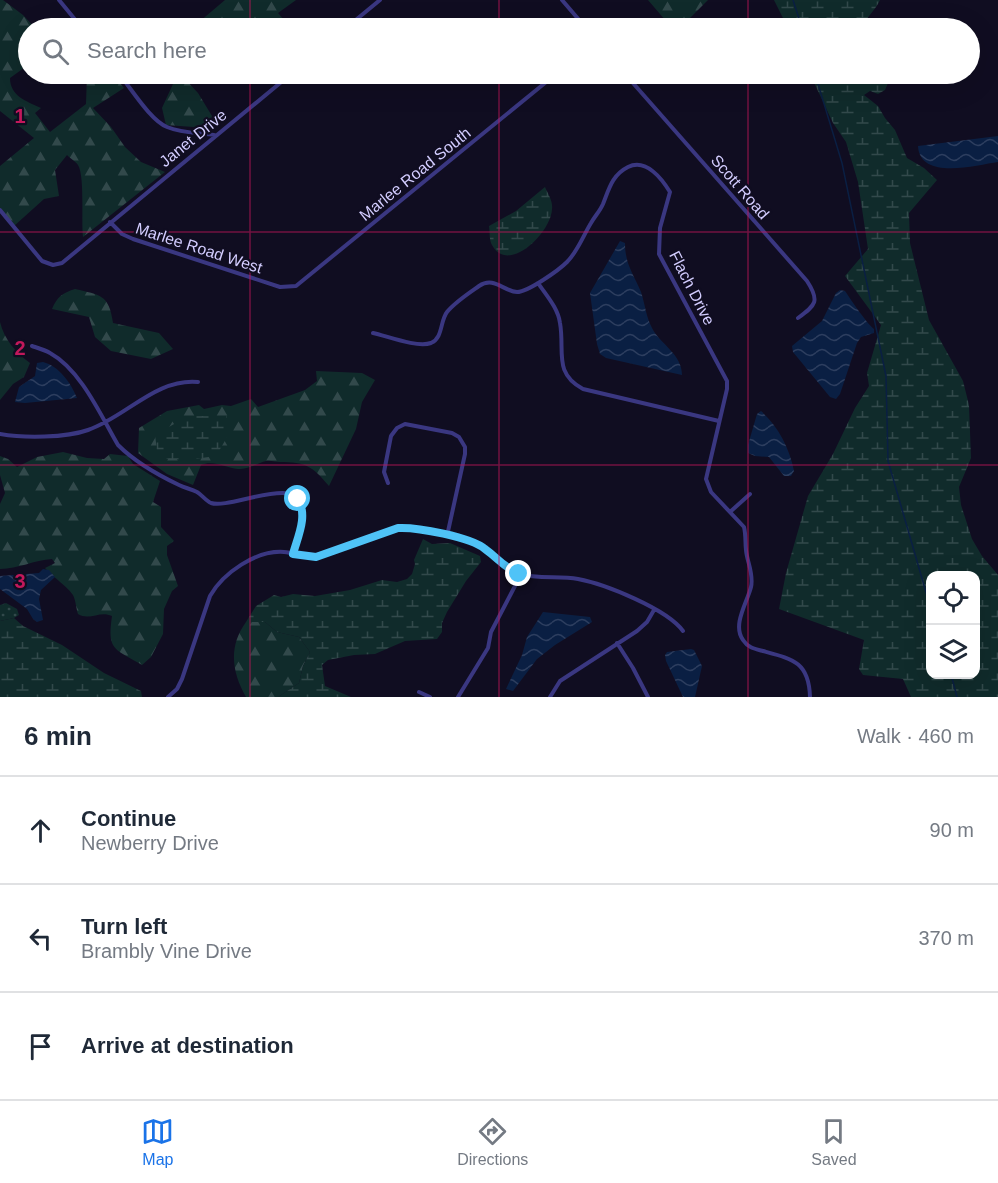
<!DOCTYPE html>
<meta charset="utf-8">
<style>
:root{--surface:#fff;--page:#f6f6f7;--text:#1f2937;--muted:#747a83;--line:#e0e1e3;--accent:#1a73e8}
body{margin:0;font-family:Helvetica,sans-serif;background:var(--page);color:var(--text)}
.controls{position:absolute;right:18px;bottom:18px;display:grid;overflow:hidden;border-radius:12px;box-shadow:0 6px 24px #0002}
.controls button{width:54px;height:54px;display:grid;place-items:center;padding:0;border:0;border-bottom:2px solid var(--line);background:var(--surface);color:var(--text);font:30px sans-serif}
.stop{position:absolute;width:18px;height:18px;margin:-14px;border:4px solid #4fc3f7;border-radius:50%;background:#fff}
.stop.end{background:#4fc3f7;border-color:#fff;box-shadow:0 2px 6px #0008}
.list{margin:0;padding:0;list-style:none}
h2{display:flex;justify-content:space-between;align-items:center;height:78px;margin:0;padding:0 24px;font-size:26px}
h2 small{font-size:20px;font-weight:400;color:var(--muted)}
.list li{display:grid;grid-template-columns:39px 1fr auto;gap:18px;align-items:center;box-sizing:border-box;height:108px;padding:0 24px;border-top:2px solid var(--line)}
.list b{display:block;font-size:22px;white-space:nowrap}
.list p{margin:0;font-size:20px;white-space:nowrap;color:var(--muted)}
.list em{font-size:20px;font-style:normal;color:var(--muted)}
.icon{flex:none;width:33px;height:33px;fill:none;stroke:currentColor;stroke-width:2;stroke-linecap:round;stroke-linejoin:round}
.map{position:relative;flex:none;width:998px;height:697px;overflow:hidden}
.search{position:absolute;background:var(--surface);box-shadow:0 6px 24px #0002;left:18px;right:18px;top:18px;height:66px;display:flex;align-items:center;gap:15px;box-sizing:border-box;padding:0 21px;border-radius:33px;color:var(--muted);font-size:22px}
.sheet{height:402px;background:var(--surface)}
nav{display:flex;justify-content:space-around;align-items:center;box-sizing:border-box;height:84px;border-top:2px solid var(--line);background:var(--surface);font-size:16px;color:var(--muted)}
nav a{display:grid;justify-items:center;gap:3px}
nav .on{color:var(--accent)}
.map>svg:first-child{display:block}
.grass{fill:url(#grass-dots)}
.forest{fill:url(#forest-firs)}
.wetland{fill:url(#wetland-marsh);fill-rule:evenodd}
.water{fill:url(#water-waves)}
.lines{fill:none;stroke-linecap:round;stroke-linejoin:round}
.stream{stroke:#0a1f43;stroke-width:1.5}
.street{stroke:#3a3781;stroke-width:4}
.route{stroke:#4fc3f7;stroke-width:8}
.grid{fill:none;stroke:#c2185b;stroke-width:1.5;stroke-opacity:0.55}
.labels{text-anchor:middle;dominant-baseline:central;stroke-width:4.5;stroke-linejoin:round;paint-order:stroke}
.street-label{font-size:16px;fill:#d3cdff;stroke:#100d21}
.grid-label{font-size:20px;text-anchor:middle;font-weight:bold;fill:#c2185b;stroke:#100d21;stroke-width:4.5;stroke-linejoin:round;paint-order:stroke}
</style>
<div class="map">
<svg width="998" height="697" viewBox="0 0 998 697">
<defs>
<pattern id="grass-dots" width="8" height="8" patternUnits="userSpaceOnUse" patternTransform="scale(1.5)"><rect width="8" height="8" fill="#102b2b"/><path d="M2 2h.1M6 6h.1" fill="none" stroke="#32494b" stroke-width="1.8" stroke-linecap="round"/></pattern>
<pattern id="forest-firs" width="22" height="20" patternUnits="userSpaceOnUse" patternTransform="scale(1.5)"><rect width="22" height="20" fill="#102b2b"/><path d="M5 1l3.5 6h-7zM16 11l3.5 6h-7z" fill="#32494b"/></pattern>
<pattern id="wetland-marsh" width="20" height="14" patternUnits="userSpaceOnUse" patternTransform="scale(1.5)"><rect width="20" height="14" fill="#102b2b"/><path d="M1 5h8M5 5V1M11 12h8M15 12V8" fill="none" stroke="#32494b"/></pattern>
<pattern id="water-waves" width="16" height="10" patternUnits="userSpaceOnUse" patternTransform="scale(1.5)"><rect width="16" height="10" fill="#0a1f43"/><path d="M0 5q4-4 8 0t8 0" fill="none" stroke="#2d3e5f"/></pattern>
</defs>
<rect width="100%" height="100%" fill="#100d21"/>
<path class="grass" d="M6,603L17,609L19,615L14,618L0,621V605Z"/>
<path class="forest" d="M0,0H3L23,15L35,28H28V65L10,78C10,96 26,101 41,108L35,113L50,132L86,104L87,74H113L124,88L93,108L111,127L125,147L141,162L165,172L83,237C81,221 85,176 78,165C76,162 70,158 67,155L55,170L59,196L44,199L14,226L0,210V166L34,138L0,111Z
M225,0H296L278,13L291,28H192Z
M648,0H708L680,28H672Z
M162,74H184L185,79L198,93L212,116L208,128L166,125L162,108L173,84Z
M75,289C100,295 109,294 113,323L159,333L173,349L151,359L111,351L95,337L89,317L52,309C57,297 62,293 75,289Z
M0,322C4,339 16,353 30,363L24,377L13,384L0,400Z
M316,371L362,373L375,380L362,402L356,429L329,486C312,466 306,462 280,462C276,462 270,460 266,461C257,463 248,470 238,469C226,468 214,460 201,465L193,485L167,474L138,453L139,428L167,411L199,405L204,409L222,405L231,406L251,399L258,407L305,390L317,381Z
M63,452L87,458L104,459L110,454L128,456L133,464L160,481L153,502L161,507V527L174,541L167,546V555L178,586L172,591L164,609L163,634L151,657L142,665C114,648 107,651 112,616C100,610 90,621 78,614C76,608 76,601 73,595C69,588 52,576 45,568L55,563L52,559C34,560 18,569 0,569V504L5,493L0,475V456L8,459L17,467L37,457Z
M246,622H265L277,632L299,637L310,652L303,666L299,683L278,697H246C232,672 228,647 246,622Z"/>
<path class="wetland" d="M774,0H880C875,11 866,17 862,28H788Z
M810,74H892L885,90L878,94L870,91L864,95L878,106L885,118L895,130L907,158L924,168L937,180L909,213L910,243L929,320L963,381L969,405L971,458L959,487L961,505L972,539L982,556L998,575V697H911L903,679L863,675L859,669L864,640L779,609L786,573L808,496L833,454L855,408L869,386L867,373L881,325L845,276L868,249L858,182L846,142L833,123ZM930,576H976V674H930Z
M545,187C548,194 553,201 552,209C551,233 508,275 492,245C489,240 490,232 489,226L516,211Z
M188,416H227L226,439L216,456L187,460L158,458L155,435Z
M423,539L432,544L450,543L480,556L481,562L466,581L447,612L442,623V632L437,639L405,641L375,654L354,655L328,660L322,665L325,686L351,697H278L299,683L303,666L310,652L299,637L277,632L265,622H246L256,606L274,595L281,597L293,594L315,596L350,590L382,580L397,582L407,579L412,574L415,564L414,560Z
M14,618L23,626L62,645L104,673L141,691L142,697H0V621Z"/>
<path class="water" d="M998,136V162C976,165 920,181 918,146Z
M620,241L625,243C625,264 633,273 641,292C645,304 646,317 652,328C660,344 682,354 682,375L606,358L600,354L597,344L590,293Z
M840,290L845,291C851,300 868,325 874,329V333L861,337L857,343L840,394L836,399L830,397L793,352L792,346L822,321L836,293Z
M43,362C59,366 71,383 77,398L25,403L15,402L19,387L35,376L37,363Z
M761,411C778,426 790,449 794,471L791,476H784L769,457L755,456L748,453V445L757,414Z
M43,569L49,570L55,577L41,590L39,599L43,620L37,622L33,619L27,609L0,589V576L39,573Z
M543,612L590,617L592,622L555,645L537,659L513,691L506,689L522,655L527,637Z
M691,649L694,650L702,666L695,697H683L666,661L665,655L667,652Z"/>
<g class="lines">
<path class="stream" d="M793,0L802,28
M815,74L842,163L886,376L888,461L930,606
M951,674L957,697"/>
<path class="street" d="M59,0L82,28
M562,0L586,28
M346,28L380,0
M119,74C131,88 150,120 167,127C181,133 200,133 214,135
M625,74L807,281C820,301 816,305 798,318
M0,210L42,261L53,265L62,263L291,74
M110,222L122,234L133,239L280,287L296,286L556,74
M538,283C546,295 558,308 560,323C565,351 553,373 583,389L719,421
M373,333C387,336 417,348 431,343C443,338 440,321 447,312C455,302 469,293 479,286C494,276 503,291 517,292C528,292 559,270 567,262C578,251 583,236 591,223C595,216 600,211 603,204C609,189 612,175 628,167C646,158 662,179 670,192L660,228L659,254L727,381V389L706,479L711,492L744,527C746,535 745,542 746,550C747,562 754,574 751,587C747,603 732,625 743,640C748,648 755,649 763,651C793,659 809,662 810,697
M32,346C38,348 45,350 50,353C81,370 101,416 118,445C135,462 158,475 179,485C185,488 191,489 197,492C202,495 206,501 211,503C231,510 306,470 303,514C302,527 296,542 293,554
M0,434C23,438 66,438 88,430C126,417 156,378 198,382
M388,483L384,472L391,436L397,428L405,424L452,433L459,437L465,447V454L447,536
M730,512L750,494
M617,643L633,668L648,697
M419,692L430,697
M168,697L177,689L182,679L210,596C223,573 256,550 284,552C295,553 305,558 316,557L398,528C417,527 472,537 486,549C497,559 504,569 519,574C537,579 559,576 578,579C605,584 667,609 683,631
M458,697L488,648L491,632L515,586L519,574
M550,697L560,681L637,631L647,622L654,610"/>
</g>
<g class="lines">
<path class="route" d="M298,499C308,516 298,536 293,554L316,557L398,528C417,527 471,537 485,549C499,559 502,566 519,574"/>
</g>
<path class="grid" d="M250,0V28M499,0V28M748,0V28M250,74V697M499,74V697M748,74V697M0,232H998M0,465H998"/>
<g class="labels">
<g class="street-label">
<text transform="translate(193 138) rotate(-39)">Janet Drive</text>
<text transform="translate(415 174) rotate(-39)">Marlee Road South</text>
<text transform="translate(740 187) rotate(49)">Scott Road</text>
<text transform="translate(199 248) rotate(18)">Marlee Road West</text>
<text transform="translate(692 288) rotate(63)">Flach Drive</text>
</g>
</g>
<g class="grid-label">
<text x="20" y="123">1</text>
<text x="20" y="355">2</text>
<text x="20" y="588">3</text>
</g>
</svg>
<div class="controls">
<button><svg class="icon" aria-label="locate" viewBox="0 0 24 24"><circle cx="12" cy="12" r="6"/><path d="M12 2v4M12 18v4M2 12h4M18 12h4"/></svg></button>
<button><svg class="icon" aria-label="layers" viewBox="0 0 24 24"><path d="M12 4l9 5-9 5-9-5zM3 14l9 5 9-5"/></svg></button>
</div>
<div class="stop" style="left:298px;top:499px"></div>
<div class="stop end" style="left:519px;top:574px"></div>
<div class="search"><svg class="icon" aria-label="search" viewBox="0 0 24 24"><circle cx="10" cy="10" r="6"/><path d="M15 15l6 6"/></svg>Search here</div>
</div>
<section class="sheet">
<h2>6 min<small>Walk · 460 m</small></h2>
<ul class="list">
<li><svg class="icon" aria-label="ahead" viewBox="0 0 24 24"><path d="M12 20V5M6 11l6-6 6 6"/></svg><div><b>Continue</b><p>Newberry Drive</p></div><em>90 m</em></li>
<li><svg class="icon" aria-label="left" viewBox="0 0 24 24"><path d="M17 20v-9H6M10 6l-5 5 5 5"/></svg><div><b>Turn left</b><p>Brambly Vine Drive</p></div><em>370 m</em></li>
<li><svg class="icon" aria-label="arrive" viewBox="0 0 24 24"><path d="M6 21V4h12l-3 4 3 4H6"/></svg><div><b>Arrive at destination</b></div></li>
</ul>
</section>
<nav>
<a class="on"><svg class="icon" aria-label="map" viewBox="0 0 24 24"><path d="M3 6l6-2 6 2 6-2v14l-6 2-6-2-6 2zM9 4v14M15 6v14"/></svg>Map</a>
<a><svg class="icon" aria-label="directions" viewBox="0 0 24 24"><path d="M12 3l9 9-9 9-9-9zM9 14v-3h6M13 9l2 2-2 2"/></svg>Directions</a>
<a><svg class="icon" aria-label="saved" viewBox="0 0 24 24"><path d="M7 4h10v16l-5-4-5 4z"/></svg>Saved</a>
</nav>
